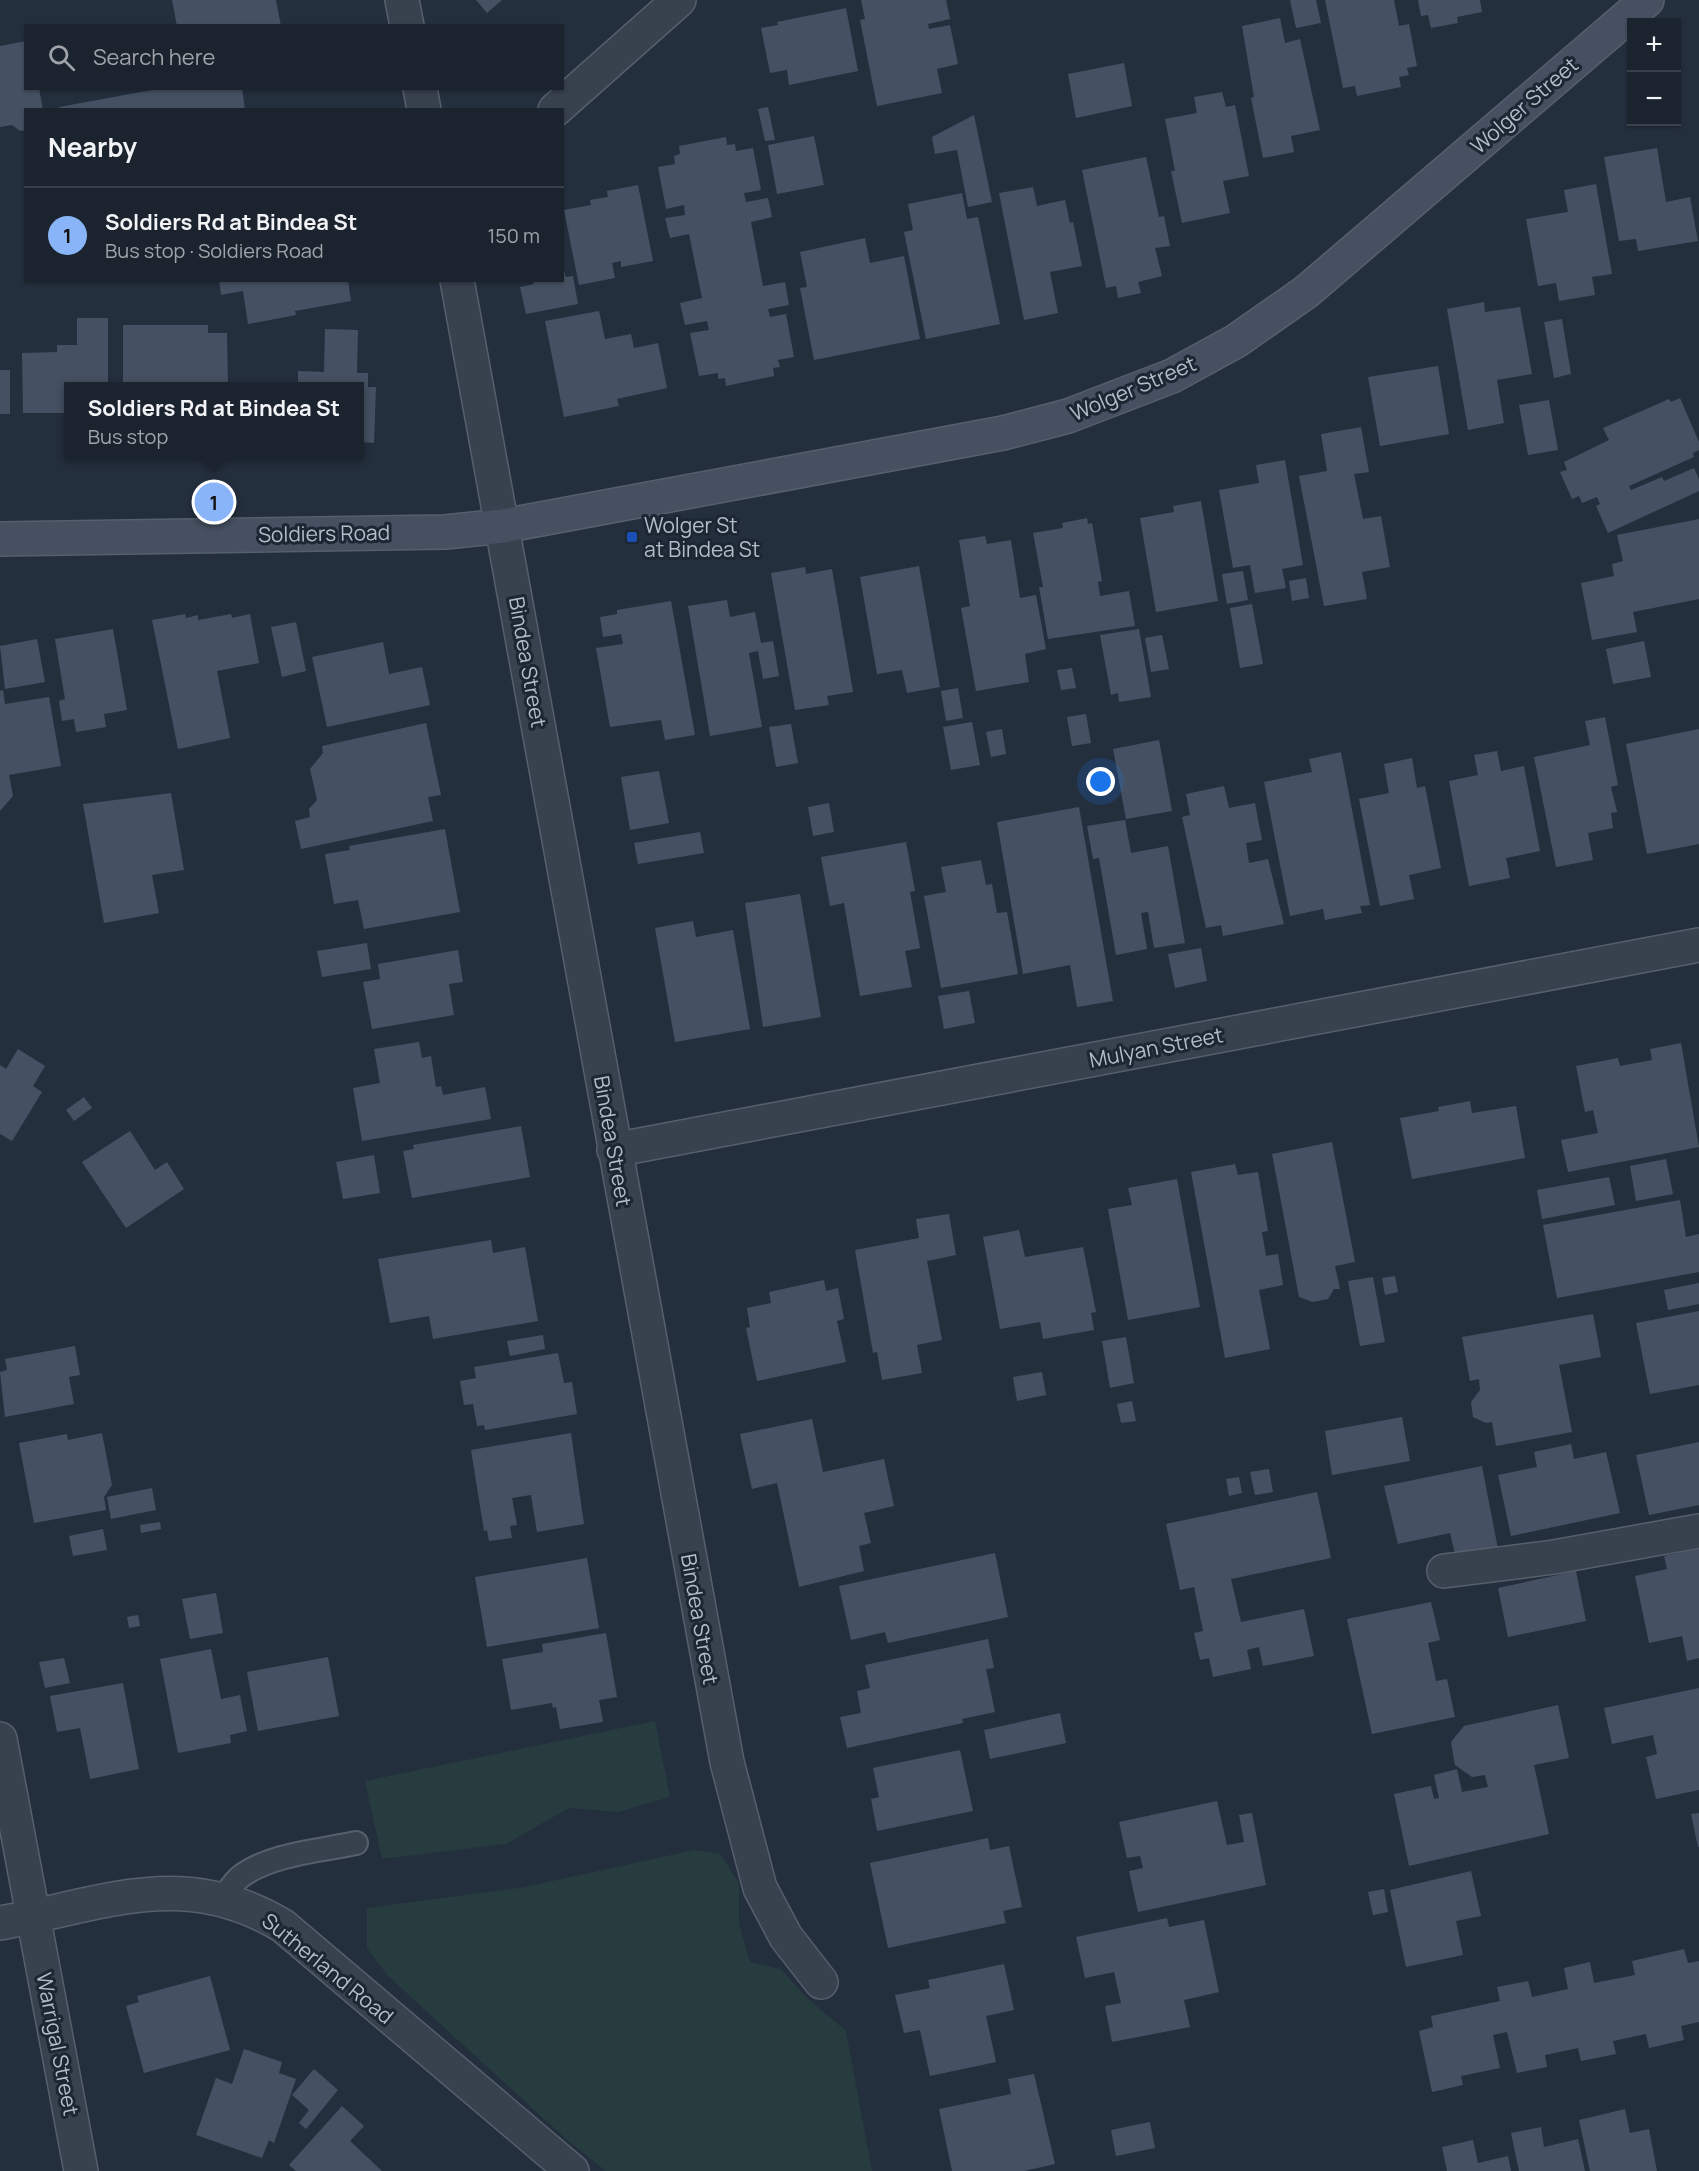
<!DOCTYPE html>
<meta charset="utf-8">
<style>
:root{--surface:#1b232e;--page:#242b36;--text:#f1f3f6;--muted:#a0a4aa;--line:#39404a;--accent:#8ab4f8}
body{margin:0;font-family:Manrope,sans-serif;background:var(--page);color:var(--text)}
.controls{position:absolute;right:18px;top:18px;display:grid;overflow:hidden;border-radius:0px;box-shadow:0 2px 4px #0004}
.controls button{width:54px;height:54px;display:grid;place-items:center;padding:0;border:0;border-bottom:2px solid var(--line);background:var(--surface);color:var(--text);font:30px sans-serif}
.you{position:absolute;left:1101px;top:782px;width:21px;height:21px;margin:-15px;border:4px solid #fff;border-radius:50%;background:#1a73e8;box-shadow:0 0 0 9px #1a73e833}
.badge{display:grid;place-items:center;width:39px;height:39px;border-radius:50%;background:var(--accent);color:#111;font-size:20px;font-weight:700}
.pin{position:absolute;translate:-50% -50%;border:3px solid #fff;box-shadow:0 2px 6px #0006}
.popup{position:absolute;left:64px;top:382px;width:300px;height:78px;box-sizing:border-box;display:grid;place-content:center;border-radius:0px;background:var(--surface);filter:drop-shadow(0 2px 4px #0005);font-size:20px;white-space:nowrap;color:var(--muted)}
.popup b{font-size:22px;color:var(--text)}
.popup::after{content:'';position:absolute;left:50%;top:100%;margin-left:-12px;border:12px solid transparent;border-top-color:var(--surface)}
.list{margin:0;padding:0;list-style:none}
h2{display:flex;justify-content:space-between;align-items:center;height:78px;margin:0;padding:0 24px;font-size:26px}
h2 small{font-size:20px;font-weight:400;color:var(--muted)}
.list li{display:grid;grid-template-columns:39px 1fr auto;gap:18px;align-items:center;box-sizing:border-box;height:96px;padding:0 24px;border-top:2px solid var(--line)}
.list b{display:block;font-size:22px;white-space:nowrap}
.list p{margin:0;font-size:20px;white-space:nowrap;color:var(--muted)}
.list em{font-size:20px;font-style:normal;color:var(--muted)}
.icon{flex:none;width:33px;height:33px;fill:none;stroke:currentColor;stroke-width:2;stroke-linecap:round;stroke-linejoin:round}
.map{position:relative;flex:none;width:1699px;height:2171px;overflow:hidden}
.search{position:absolute;background:var(--surface);box-shadow:0 2px 4px #0004;left:24px;top:24px;width:540px;height:66px;display:flex;align-items:center;gap:15px;box-sizing:border-box;padding:0 21px;border-radius:0px;color:var(--muted);font-size:22px}
.panel{position:absolute;background:var(--surface);box-shadow:0 2px 4px #0004;left:24px;top:108px;width:540px;height:174px;border-radius:0px}
.map>svg:first-child{display:block}
.green{fill:#263c3f}
.building{fill:#455162}
.lines{fill:none;stroke-linecap:round;stroke-linejoin:round}
.lane-casing{stroke:#565f6c;stroke-width:26}
.street-casing{stroke:#565f6c;stroke-width:36}
.secondary-casing{stroke:#565f6c;stroke-width:36}
.lane{stroke:#38414e;stroke-width:22}
.street{stroke:#38414e;stroke-width:33}
.secondary{stroke:#465061;stroke-width:33}
.transit-dot{fill:#1a4fb4;stroke:#1d2633;stroke-width:2}
.labels{text-anchor:middle;dominant-baseline:central;stroke-width:6;stroke-linejoin:round;paint-order:stroke}
.street-label{font-size:21px;fill:#b4bcc9;stroke:#1d2633}
.poi-label{font-size:21px;fill:#b4bcc9;stroke:#1d2633;text-anchor:start}
</style>
<div class="map">
<svg width="1699" height="2171" viewBox="0 0 1699 2171">
<rect width="100%" height="100%" fill="#242f3e"/>
<path class="green" d="M655,1721L670,1797L618,1812L569,1808L506,1844L382,1859L365,1781Z
M694,1850L720,1854L739,1883V1924L750,1962L781,1969L807,1998L846,2031L872,2171H606L565,2138L388,1976L367,1948V1908L525,1887Z"/>
<path class="building" d="M172,0H276L281,26H177Z
M476,0H502L487,13Z
M861,0H946L950,19L928,24L929,29L950,25L958,64L937,69L942,93L877,106L860,20L865,19Z
M1290,0H1316L1321,23L1296,28Z
M1325,0H1394L1399,26L1409,24L1417,66L1407,68L1409,75L1399,77L1401,87L1357,96L1355,86L1343,88Z
M1418,0H1480L1482,12L1457,17L1458,23L1431,28L1428,15L1421,16Z
M846,8L858,71L789,85L787,70L770,73L761,28L778,25L777,22Z
M1280,18L1285,43L1300,39L1320,130L1291,136L1294,152L1263,158L1251,98L1254,97L1242,26Z
M26,41V88H39L43,110H26V130L20,131L12,125L0,127V46Z
M1124,63L1132,106L1076,118L1068,74Z
M163,88H242L245,110H59V107Z
M1222,92L1226,107L1235,105L1249,176L1223,181L1230,213L1182,223L1171,171H1175L1165,119L1197,113L1194,97Z
M768,107L775,140L765,141L758,109Z
M974,115L992,202L968,207L957,150L935,154L932,137Z
M814,136L824,185L777,194L768,145Z
M726,137L727,145L735,144L736,151L753,148L761,190L744,193L746,202L768,198L772,217L751,222L763,286L785,282L789,305L768,309L770,317L786,314L794,357L778,360L780,367L773,368L774,376L726,386L725,378L718,379V373L699,376L690,333L709,330L707,321L685,325L680,303L702,298L689,234L670,238L665,218L685,215L684,205L666,209L658,167L675,164L674,156L680,154L679,146Z
M1657,148L1666,202L1690,197L1698,241L1638,251L1636,239L1619,241L1604,157Z
M1146,157L1159,217L1164,216L1170,246L1155,248L1162,276L1138,282L1141,293L1118,298L1116,286L1106,288L1082,170Z
M1596,184L1612,274L1592,277L1595,295L1559,301L1556,283L1538,286L1526,219L1568,212L1564,190Z
M638,185L653,261L621,267V261L612,263L615,278L579,285L564,210L591,205L590,200L608,197L607,191Z
M1033,187L1037,206L1065,200L1070,223L1073,222L1082,266L1050,272L1058,313L1024,320L999,193Z
M962,193L967,219L978,217L1000,324L926,339L904,232L913,230L908,204Z
M865,238L870,263L904,256L920,339L814,360L800,288L807,287L800,252Z
M562,264L566,277L573,276L578,304L526,314L520,287L534,284L533,280H562Z
M219,280H348L351,301L295,311L296,315L248,324L243,291L221,295Z
M1484,302L1485,312L1520,307L1532,374L1497,380L1504,423L1468,430L1447,309Z
M599,311L605,339L631,334L634,348L658,343L667,388L617,399L619,406L564,417L545,321Z
M77,318H108V386H68V413H23L22,353L57,352V345H77Z
M1562,319L1571,374L1554,378L1544,322Z
M123,325H208V333H227L228,386H123Z
M325,329L358,330L357,373H368V387H376L374,443L360,442V386H298V371L324,372Z
M1438,366L1449,434L1380,446L1368,377Z
M0,370H10V414H0Z
M1680,398L1699,442V450L1693,453L1694,457L1629,486L1631,490L1662,477L1664,481L1694,468L1699,479V491L1608,533L1596,506L1600,504L1597,497L1582,503L1579,496L1572,499L1560,472L1567,470L1564,462L1609,440L1603,428L1669,399L1671,402Z
M1549,400L1558,450L1528,455L1519,405Z
M1361,427L1369,472L1354,474L1363,519L1381,516L1390,567L1362,572L1367,599L1324,606L1299,476L1327,471L1321,434Z
M1285,460L1303,565L1282,569L1286,588L1255,593L1250,565L1233,568L1219,490L1259,483L1256,465Z
M1201,501L1218,601L1156,612L1140,518L1174,512L1173,506Z
M1087,518L1088,524L1092,523L1102,581L1098,582L1100,596L1129,591L1135,626L1048,639L1039,587H1043L1033,533L1063,528L1062,523Z
M1699,519V599L1633,612L1637,632L1592,640L1581,583L1614,576L1612,564L1623,561L1617,535Z
M985,536L987,544L1011,540L1020,598L1036,595L1046,649L1025,654L1029,682L976,691L961,608L970,606L959,540Z
M919,566L940,687L907,693L902,670L877,674L860,577Z
M805,567L806,574L832,569L853,692L827,696L829,705L795,710L771,573Z
M1243,571L1248,600L1227,604L1222,574Z
M1306,578L1309,598L1292,601L1289,581Z
M727,600L730,617L755,612L761,643L773,641L779,676L763,679L758,651L749,653L762,727L710,736L688,606Z
M671,601L695,735L665,740L661,720L610,727L596,648L623,644L621,634L603,637L600,617L617,614V610Z
M1252,604L1263,664L1240,668L1230,608Z
M185,614L186,618L198,615V620L231,614L232,618L250,614L259,663L217,671L230,738L178,749L152,620Z
M296,622L306,671L282,677L271,627Z
M113,629L127,710L104,714L106,727L76,732L74,719L62,721L59,701L65,699L55,639Z
M1139,629L1151,697L1119,702L1118,693L1111,695L1100,635Z
M1162,635L1169,669L1151,672L1145,638Z
M37,639L45,682L5,689L0,646Z
M1644,641L1651,677L1613,684L1606,649Z
M383,642L389,674L422,667L430,705L327,727L312,657Z
M1072,668L1076,688L1061,690L1057,670Z
M958,688L963,718L946,721L941,691Z
M3,690L5,704L49,697L61,766L9,775L13,796L0,811V691Z
M1086,714L1091,743L1072,746L1067,717Z
M1605,717L1618,785L1611,787L1617,812L1611,813L1613,828L1588,833L1593,860L1556,867L1534,757L1590,745L1585,721Z
M972,722L980,765L951,770L943,727Z
M426,723L441,795L428,797L433,821L301,849L295,821L310,817L309,809L317,800L310,769L323,753L322,746Z
M791,724L798,763L776,767L769,727Z
M1002,729L1006,754L991,757L986,732Z
M1699,729V844L1647,854L1626,744Z
M1159,740L1172,811L1126,819L1113,749Z
M1497,751L1501,771L1524,766L1540,851L1506,858L1510,878L1469,886L1449,781L1478,775L1474,755Z
M1341,752L1370,905L1360,906L1362,913L1325,920L1323,909L1290,916L1264,782L1312,772L1309,759Z
M1412,758L1417,788L1425,786L1441,868L1409,875L1414,899L1380,906L1359,799L1389,793L1384,764Z
M659,771L669,823L630,830L621,777Z
M1224,786L1229,808L1255,803L1262,840L1246,843L1249,863L1268,859L1284,924L1223,936L1221,925L1206,928L1182,817L1190,815L1186,794Z
M171,793L184,870L152,875L159,913L104,923L83,804Z
M829,803L834,832L813,836L808,807Z
M1079,807L1113,1001L1077,1007L1070,965L1023,974L997,822Z
M1125,820L1131,853L1168,846L1185,943L1154,948L1148,912L1141,913L1147,949L1116,955L1099,858L1093,859L1087,826Z
M445,829L460,912L364,929L358,900L334,904L325,854L350,850L349,846Z
M700,832L704,853L638,864L634,843Z
M906,842L915,891L910,892L920,948L905,951L912,987L860,996L844,903L830,906L821,857Z
M981,860L986,885L992,884L997,913L1007,912L1018,974L941,988L924,896L946,892L941,867Z
M800,894L821,1017L763,1027L745,903Z
M693,921L696,937L733,930L750,1029L675,1042L655,928Z
M367,943L371,969L322,977L317,951Z
M1201,948L1207,981L1175,988L1168,954Z
M458,950L463,982L449,984L454,1015L372,1029L363,982L380,979L378,964Z
M969,991L975,1023L944,1029L938,996Z
M419,1042L422,1058L431,1056L436,1087L441,1086L443,1095L485,1087L491,1119L362,1141L353,1088L380,1083L374,1049Z
M1681,1043L1699,1147L1568,1172L1561,1140L1598,1133L1593,1110L1585,1112L1576,1066L1618,1058L1620,1066L1652,1060L1650,1049Z
M18,1049L45,1066L33,1086L42,1092L12,1141L0,1134V1065L6,1069Z
M84,1097L92,1108L74,1121L66,1110Z
M1470,1101L1472,1113L1516,1106L1525,1158L1412,1179L1400,1118L1439,1111L1438,1107Z
M521,1126L530,1177L412,1198L403,1151L414,1149L413,1145Z
M130,1131L155,1170L167,1162L184,1189L126,1228L82,1162Z
M1332,1142L1355,1262L1335,1266L1340,1289H1334L1328,1299L1313,1302L1299,1297L1272,1154Z
M374,1155L380,1193L343,1199L336,1162Z
M1666,1159L1673,1194L1636,1201L1630,1166Z
M1235,1164L1238,1175L1258,1172L1268,1231L1262,1232L1266,1256L1278,1254L1283,1285L1259,1290L1270,1349L1225,1358L1191,1172Z
M1609,1177L1615,1205L1542,1219L1537,1190Z
M1177,1179L1200,1307L1128,1320L1108,1209L1132,1205L1128,1188Z
M1680,1200L1686,1237L1699,1234V1272L1557,1298L1543,1225Z
M949,1214L956,1255L927,1261L942,1340L917,1345L922,1373L882,1380L877,1352L873,1353L855,1250L919,1238L916,1219Z
M1019,1230L1025,1257L1083,1247L1096,1312L1091,1313L1094,1330L1043,1339L1040,1322L1000,1329L983,1237Z
M491,1240L493,1253L525,1247L538,1321L433,1339L429,1316L390,1323L378,1259Z
M1395,1276L1398,1292L1385,1295L1382,1278Z
M1373,1277L1385,1342L1360,1346L1348,1281Z
M824,1280L826,1291L838,1288L844,1319L837,1321L846,1362L757,1381L746,1328L750,1327L747,1308L771,1303L769,1292Z
M1699,1283V1304L1668,1310L1664,1290Z
M1699,1311V1385L1650,1394L1636,1323Z
M1593,1314L1601,1357L1559,1365L1572,1432L1496,1446L1492,1422L1486,1423L1473,1417L1471,1402L1480,1390L1479,1379L1470,1381L1462,1337Z
M543,1335L545,1349L510,1356L507,1341Z
M1126,1337L1134,1383L1110,1388L1102,1341Z
M75,1346L80,1375L69,1377L74,1404L5,1417L0,1372L7,1370L5,1359Z
M558,1353L564,1383L572,1382L577,1414L485,1430L484,1425L477,1426L473,1404L464,1405L460,1381L476,1378L474,1367Z
M1042,1372L1046,1395L1017,1401L1013,1377Z
M1132,1401L1136,1421L1121,1423L1117,1404Z
M1402,1417L1410,1461L1332,1475L1325,1431Z
M812,1419L823,1472L884,1459L894,1506L864,1513L871,1543L859,1546L864,1571L799,1587L777,1483L752,1489L740,1434Z
M102,1433L112,1485L104,1497L106,1510L34,1523L19,1443L67,1434L68,1440Z
M571,1433L584,1524L537,1532L531,1495L512,1498L517,1525L510,1526L512,1538L489,1541L487,1530L484,1531L471,1450Z
M1699,1442V1505L1649,1515L1636,1455Z
M1571,1444L1574,1459L1606,1452L1620,1513L1511,1536L1498,1475L1537,1467L1534,1452Z
M1482,1466L1499,1554L1457,1562L1450,1533L1398,1544L1384,1486Z
M1269,1469L1273,1492L1255,1495L1250,1472Z
M1239,1477L1242,1493L1229,1496L1226,1479Z
M152,1488L156,1510L111,1519L107,1497Z
M1317,1492L1331,1558L1231,1579L1241,1622L1304,1609L1314,1656L1263,1666L1259,1647L1247,1650L1251,1669L1213,1677L1209,1658L1200,1660L1194,1633L1203,1631L1194,1587L1180,1590L1166,1524Z
M160,1522L161,1529L141,1533L140,1525Z
M103,1529L107,1550L73,1556L69,1536Z
M1699,1549V1658L1687,1661L1682,1636L1649,1643L1635,1576L1667,1569L1664,1556Z
M995,1553L1008,1617L888,1643L885,1632L851,1640L839,1586Z
M587,1558L599,1628L487,1647L475,1577Z
M1576,1571L1586,1621L1508,1637L1498,1588Z
M216,1593L223,1633L190,1639L182,1599Z
M1431,1602L1440,1640L1428,1643L1436,1681L1447,1679L1455,1717L1372,1734L1347,1619Z
M138,1615L140,1626L129,1628L127,1617Z
M606,1633L617,1697L599,1700L603,1722L560,1729L556,1707L553,1708L552,1703L511,1710L502,1659L543,1652L542,1644Z
M988,1639L994,1668L986,1669L995,1712L962,1719L963,1723L847,1748L840,1717L861,1713L857,1691L870,1688L865,1665Z
M211,1649L221,1699L240,1695L247,1731L230,1735L231,1743L178,1753L160,1659Z
M328,1657L339,1716L258,1731L247,1672Z
M64,1658L70,1683L45,1688L39,1662Z
M123,1683L139,1769L90,1779L80,1728L57,1732L50,1696Z
M1699,1688V1790L1656,1799L1646,1757L1657,1754L1653,1735L1612,1744L1604,1708Z
M1558,1705L1569,1758L1534,1765L1549,1834L1409,1866L1394,1794L1431,1786L1434,1799L1439,1798L1434,1775L1457,1769L1462,1792L1488,1787L1485,1775L1472,1777L1455,1765L1451,1742L1464,1726Z
M1060,1713L1066,1743L990,1759L984,1730Z
M960,1750L973,1811L877,1831L871,1799L879,1797L873,1768Z
M1217,1801L1227,1845L1244,1842L1239,1815L1252,1813L1266,1885L1138,1912L1129,1871L1143,1868L1140,1856L1127,1858L1119,1822Z
M1699,1813V1847H1698L1691,1814Z
M988,1838L990,1850L1009,1846L1022,1907L1003,1911L1006,1923L888,1948L870,1863Z
M1471,1871L1481,1916L1456,1921L1463,1955L1406,1967L1390,1890Z
M1384,1889L1388,1912L1373,1915L1368,1892Z
M1167,1918L1169,1927L1204,1920L1219,1992L1184,2000L1190,2027L1112,2042L1105,2006L1121,2003L1114,1972L1085,1978L1076,1937Z
M1684,1949L1688,1963L1699,1961V2022L1681,2026L1684,2040L1649,2048L1646,2034L1613,2041L1616,2054L1581,2061L1578,2048L1545,2055L1547,2067L1517,2073L1507,2032L1493,2035L1500,2068L1461,2076L1463,2085L1432,2092L1419,2031L1433,2027L1431,2016L1500,2001L1497,1987L1528,1981L1532,1997L1568,1989L1564,1968L1590,1962L1594,1983L1635,1975L1632,1961Z
M1004,1964L1014,2010L986,2016L996,2062L930,2076L920,2030L904,2033L895,1995L930,1988L928,1980Z
M210,1976L230,2050L144,2073L126,2006L139,2002L137,1996Z
M244,2049L282,2062L279,2073L296,2079L274,2143L269,2140L262,2158L196,2135L216,2078L232,2084Z
M314,2069L338,2090L306,2129L299,2123L309,2110L292,2095Z
M1034,2074L1055,2164L1024,2171H952L939,2109L1011,2094L1008,2079Z
M342,2106L364,2126L350,2141L382,2171H296L289,2165Z
M1625,2109L1630,2133L1649,2129L1657,2171H1590L1579,2120Z
M1150,2122L1155,2148L1116,2156L1111,2130Z
M1541,2127L1544,2147L1578,2139L1585,2171H1519L1511,2133Z
M1473,2140L1478,2163L1508,2156L1511,2171H1447L1442,2147Z"/>
<g class="lines">
<defs>
<path id="lane" d="M222,1899C228,1892 233,1883 240,1877C270,1854 320,1851 356,1843"/>
<path id="street" d="M402,0L407,26
M420,88L424,110
M555,110L679,0
M457,280L727,1762L760,1888L786,1937L821,1982
M614,1150L1699,945
M1444,1571L1554,1557L1699,1531
M0,1739L81,2171
M0,1923C104,1904 184,1866 283,1926L572,2171"/>
<path id="secondary" d="M0,539L445,532L503,526L1003,433L1068,416L1172,376L1236,341L1306,292L1647,0"/>
</defs>
<use href="#lane" class="lane-casing"/>
<use href="#street" class="street-casing"/>
<use href="#secondary" class="secondary-casing"/>
<use href="#lane" class="lane"/>
<use href="#street" class="street"/>
<use href="#secondary" class="secondary"/>
</g>
<rect class="transit-dot" x="626" y="531" width="12" height="12" rx="3"/>
<g class="labels">
<g class="street-label">
<text transform="translate(1524 105) rotate(-41)">Wolger Street</text>
<text transform="translate(1133 388) rotate(-23)">Wolger Street</text>
<text transform="translate(324 533) rotate(-1)">Soldiers Road</text>
<text transform="translate(528 662) rotate(80)">Bindea Street</text>
<text transform="translate(1156 1047) rotate(-11)">Mulyan Street</text>
<text transform="translate(613 1141) rotate(80)">Bindea Street</text>
<text transform="translate(700 1619) rotate(80)">Bindea Street</text>
<text transform="translate(328 1968) rotate(39)">Sutherland Road</text>
<text transform="translate(58 2044) rotate(79)">Warrigal Street</text>
</g>
<g class="poi-label">
<text x="644" y="525">Wolger St<tspan x="644" dy="24">at Bindea St</tspan></text>
</g>
</g>
</svg>
<div class="controls">
<button>+</button>
<button>−</button>
</div>
<div class="you"></div>
<div class="pin badge" style="left:214px;top:502px">1</div>
<div class="popup"><b>Soldiers Rd at Bindea St</b>Bus stop</div>
<div class="search"><svg class="icon" aria-label="search" viewBox="0 0 24 24"><circle cx="10" cy="10" r="6"/><path d="M15 15l6 6"/></svg>Search here</div>
<section class="panel">
<h2>Nearby<small></small></h2>
<ul class="list">
<li><span class="badge">1</span><div><b>Soldiers Rd at Bindea St</b><p>Bus stop · Soldiers Road</p></div><em>150 m</em></li>
</ul>
</section>
</div>
